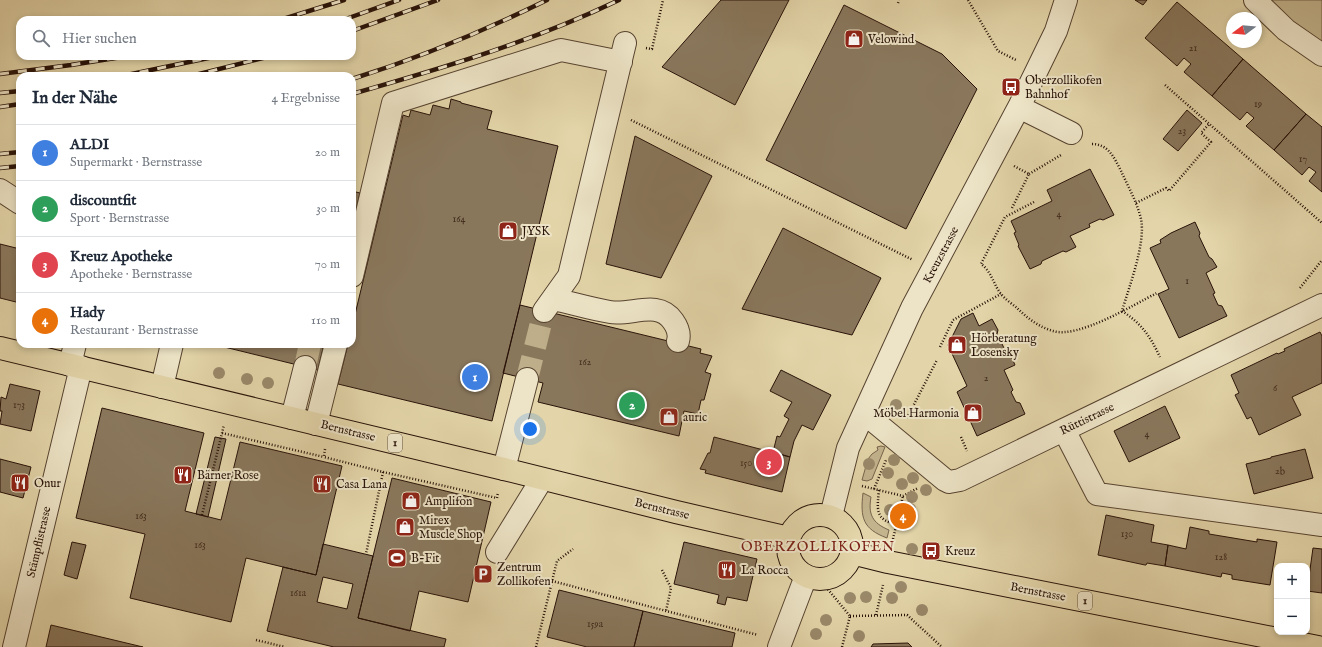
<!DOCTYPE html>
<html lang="de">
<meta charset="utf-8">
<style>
:root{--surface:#fff;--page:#f6f6f7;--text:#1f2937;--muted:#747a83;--line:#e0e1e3;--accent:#111827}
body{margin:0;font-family:"IM FELL English",serif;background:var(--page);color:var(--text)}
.controls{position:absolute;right:12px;bottom:12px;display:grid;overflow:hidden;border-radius:8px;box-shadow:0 2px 6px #0003}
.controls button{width:36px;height:36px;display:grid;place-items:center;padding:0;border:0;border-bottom:1px solid var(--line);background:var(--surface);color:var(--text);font:20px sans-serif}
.compass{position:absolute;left:1226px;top:12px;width:36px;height:36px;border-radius:50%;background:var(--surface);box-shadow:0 2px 6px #0003;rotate:254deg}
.you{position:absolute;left:530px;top:429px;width:14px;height:14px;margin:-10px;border:3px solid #fff;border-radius:50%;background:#1a73e8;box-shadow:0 0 0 6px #1a73e833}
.badge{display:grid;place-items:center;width:26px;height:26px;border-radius:50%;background:var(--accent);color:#fff;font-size:13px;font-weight:700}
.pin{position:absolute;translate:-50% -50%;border:2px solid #fff;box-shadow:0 1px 4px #0006}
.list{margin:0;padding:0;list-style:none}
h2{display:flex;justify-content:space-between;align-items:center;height:52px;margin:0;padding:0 16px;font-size:17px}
h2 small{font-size:13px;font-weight:400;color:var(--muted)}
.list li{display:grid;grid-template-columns:26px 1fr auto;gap:12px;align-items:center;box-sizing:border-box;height:56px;padding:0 16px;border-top:1px solid var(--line)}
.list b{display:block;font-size:15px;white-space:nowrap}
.list p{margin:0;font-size:13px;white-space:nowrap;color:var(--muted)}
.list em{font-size:13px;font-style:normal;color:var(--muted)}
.icon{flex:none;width:22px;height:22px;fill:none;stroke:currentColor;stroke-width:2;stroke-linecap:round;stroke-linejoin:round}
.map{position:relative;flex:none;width:1322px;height:647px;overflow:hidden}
.search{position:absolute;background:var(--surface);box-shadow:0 2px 6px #0003;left:16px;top:16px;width:340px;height:44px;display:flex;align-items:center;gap:10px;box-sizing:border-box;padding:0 14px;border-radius:12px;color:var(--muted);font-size:15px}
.panel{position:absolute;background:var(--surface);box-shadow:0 2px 6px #0003;left:16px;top:72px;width:340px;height:276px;border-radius:12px}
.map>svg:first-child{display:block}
.green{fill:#c3b48e;stroke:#76634b}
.building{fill:#89775c;stroke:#281208;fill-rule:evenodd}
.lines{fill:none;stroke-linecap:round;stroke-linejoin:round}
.minor-tunnel{stroke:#beae89;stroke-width:22;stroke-dasharray:22 11;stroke-linecap:butt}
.minor-casing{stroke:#574330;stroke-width:24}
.major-casing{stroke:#281208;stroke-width:24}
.path{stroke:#281208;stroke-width:2.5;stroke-dasharray:1 2;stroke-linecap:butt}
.minor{stroke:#ede4c7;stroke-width:22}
.major{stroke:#e3d5a9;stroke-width:22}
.rail-casing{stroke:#281208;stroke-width:4.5}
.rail{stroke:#ede4c7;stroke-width:3;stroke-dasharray:9;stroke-linecap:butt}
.tree{fill:#9a896a}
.labels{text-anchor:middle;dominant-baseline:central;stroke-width:4;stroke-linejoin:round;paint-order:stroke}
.number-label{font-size:10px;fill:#402b1d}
.shield{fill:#ede4c7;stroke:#635141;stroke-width:1}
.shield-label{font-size:11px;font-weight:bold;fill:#281208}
.poi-label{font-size:12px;fill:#281208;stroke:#ede4c7;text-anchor:start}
.street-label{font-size:12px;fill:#281208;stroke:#ede4c7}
.quarter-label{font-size:14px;letter-spacing:1px;fill:#7a1f14;stroke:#ede4c7}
</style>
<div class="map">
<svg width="1322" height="647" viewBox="0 0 1322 647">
<rect width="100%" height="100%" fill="#e3d5a9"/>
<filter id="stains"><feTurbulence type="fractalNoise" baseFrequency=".005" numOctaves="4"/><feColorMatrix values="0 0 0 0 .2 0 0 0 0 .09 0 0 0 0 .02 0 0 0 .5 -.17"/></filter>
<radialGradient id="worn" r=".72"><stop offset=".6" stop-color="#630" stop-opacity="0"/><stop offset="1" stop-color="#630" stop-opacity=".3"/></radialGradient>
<path class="green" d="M1267,0H1322V47Z
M881,446L885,447L872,479L867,481L862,480L868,459L872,454L878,450L877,447Z
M863,493L871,497C868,514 872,523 889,530L887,538C863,529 860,518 863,493Z"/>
<path class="building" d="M721,0H789L735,105L662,67Z
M1135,0H1147L1143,5Z
M1177,2L1243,59L1212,96L1184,72L1191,64L1184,58L1177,66L1145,38Z
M844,5L942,54L977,89L906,229L766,160Z
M1243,59L1306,114L1274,150L1246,126L1254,118L1247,112L1240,120L1212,96Z
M451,99L461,102V103L492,111L487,129L558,146L492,421L338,384L348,344H352V327L403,115L409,117L411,110L430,115L433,105L449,109Z
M1187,110L1202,123L1178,151L1163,139Z
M1306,114L1322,127V192L1309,181L1316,172L1309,167L1302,175L1274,150Z
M635,136L712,176L661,278L606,264Z
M1090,169L1114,215L1103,220L1100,219L1089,224L1090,227L1070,236L1076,247L1066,252L1063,251L1042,261L1041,264L1030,269L1018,246L1019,245L1014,233L1016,232L1011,221L1052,201L1047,190Z
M352,191L360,193L352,228Z
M1195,222L1200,233L1199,236L1209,257L1212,259L1217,267L1206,273L1215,293L1213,294L1218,305L1222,306L1227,316L1179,338L1158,294L1169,289L1150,248L1161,243L1160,240L1171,233Z
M783,228L881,278L852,335L742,309Z
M0,244L20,249V303L0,298Z
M520,305L701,349L700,353L712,356L705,372L711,374L704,400H701L698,414L684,411L679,436L538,402L543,383L503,373Z
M973,313L979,326L992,319L998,330L997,334L1007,354L1011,356L1015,365L1004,370L1013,390L1011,392L1016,402L1020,403L1025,414L977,436L957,392L967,386L948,345L961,319Z
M1320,332L1322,336V383L1292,397L1301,415L1259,435L1251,417L1247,419L1235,395L1239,393L1231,375L1277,353L1278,354L1285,351L1284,349Z
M212,344H324L318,370Z
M781,370L831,395L813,430L802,425L794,441L790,457L773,452L777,436L780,437L789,419L784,416L792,402L770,391Z
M10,384L40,391L31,431L0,424L2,411H0L1,397L6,399Z
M1165,406L1180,438L1129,462L1114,431Z
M102,408L204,433L185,511L221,520L240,442L342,466L316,575L246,558L231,622L130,598L145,534L76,518Z
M215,437L226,439L208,517L196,514Z
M714,437L790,457L782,492L705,473L706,470L700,469L708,453H710Z
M1305,449L1313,478L1254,494L1246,464L1271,458V457Z
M0,459L31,467L23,498L0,492Z
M392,478L491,502L468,602L419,591L410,631L358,618Z
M1106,515L1154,525L1151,542L1168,545L1165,566L1147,563L1146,565H1145L1098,555Z
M1190,527L1209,531V534L1257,542V539L1277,542L1270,585L1232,579V575L1222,573L1221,577L1165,566L1168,545L1186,549Z
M72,542L86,545L77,579L64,575Z
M684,542L757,559L747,601L727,597L725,605L717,603L719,595L674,584Z
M323,544L373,556L358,618L446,639L444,647H334L267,631L283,567L316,575ZM323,577L353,584L347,609L317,602Z
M1313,548L1322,549V593L1307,591Z
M559,590L643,611L634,647H587L547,637Z
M643,611L735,633L732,647H634Z
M51,625L143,647H46Z
M908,643L912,647H871L873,644Z"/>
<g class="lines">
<path class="minor-tunnel" d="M305,367L310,344
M527,379L544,311"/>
<defs>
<path id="minor" d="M1255,0L1286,30L1322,55
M1019,107L1071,133
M0,190L20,203
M352,276L393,103L561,50L621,62
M553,299C572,303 591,309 610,312C631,316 658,299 673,321C678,328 680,334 678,341
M544,311L569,276L625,43
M70,365L75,344
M162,387L172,344
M864,413L945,480L949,482L960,480L1322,305
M292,418L305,367
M316,424L336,344
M1064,430L1097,494L1322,525
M504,469L527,379
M831,516L848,448L912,308L1019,107L1056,31L1066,0
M497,552L542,479
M14,647L81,367
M779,647L806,576"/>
<path id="major" d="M0,348L504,469L676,512L789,538
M788 547a32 32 0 1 1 64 0a32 32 0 1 1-64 0Z
M852,553L888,562L1318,647"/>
</defs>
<use href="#minor" class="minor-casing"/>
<use href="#major" class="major-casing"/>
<path class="path" d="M968,0L998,51L1016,60
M898,3L899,0
M646,48L652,49L663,0
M1165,85L1322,223
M631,120L913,260
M1092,144C1108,144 1114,157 1121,171C1128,186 1137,202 1141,219C1146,243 1129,287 1122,311C1142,324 1150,336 1160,357
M1029,174L1061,155
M1034,202L1005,217L981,264C992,272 993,284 1001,294C1005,299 1012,304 1017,308C1027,318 1039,327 1053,331C1078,339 1133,305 1157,293
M1136,203L1166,188L1169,191L1211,142L1201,133L1209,124
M1012,208L1029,174L1014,166
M1300,288L1322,260
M940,347L953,320L1001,294
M907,418L937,360
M222,433L324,457
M961,437L967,451
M325,449L324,457L383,472L366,554
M383,472L497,498L498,492
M862,486L903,496L918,488
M874,489L886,460
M879,490C877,509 875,520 896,524
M202,515L224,425
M893,539L903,496
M662,570L671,588L666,611
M552,581L758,635
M826,587L850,616
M876,615L883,585
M850,616L907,615L942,647
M256,640L285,647
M536,647L557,561L573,549
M842,647L850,616"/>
<use href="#minor" class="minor"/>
<use href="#major" class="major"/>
<defs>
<path id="rail" d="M280,20L344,0
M343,20L399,0
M352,31L438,0
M0,74L71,65L128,56
M122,76L218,56
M191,76L271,56
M352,79C419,58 484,31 547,0
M0,93L20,91
M352,94C443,68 534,41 619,0
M0,107L20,104
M0,154L20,152
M0,168L20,166"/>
</defs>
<use href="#rail" class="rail-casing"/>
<use href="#rail" class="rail"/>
</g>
<g class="tree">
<circle cx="219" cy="373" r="6"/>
<circle cx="247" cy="379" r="6"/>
<circle cx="268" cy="383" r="6"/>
<circle cx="896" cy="405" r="6"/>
<circle cx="894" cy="460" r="6"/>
<circle cx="869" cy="464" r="6"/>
<circle cx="888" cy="473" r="6"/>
<circle cx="913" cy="478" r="6"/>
<circle cx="902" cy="484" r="6"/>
<circle cx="926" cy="490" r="6"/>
<circle cx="912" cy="497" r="6"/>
<circle cx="910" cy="509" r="6"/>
<circle cx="890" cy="510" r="6"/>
<circle cx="912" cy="549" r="6"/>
<circle cx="901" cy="587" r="6"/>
<circle cx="866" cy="597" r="6"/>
<circle cx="850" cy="598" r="6"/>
<circle cx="892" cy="598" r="6"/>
<circle cx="922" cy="610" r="6"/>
<circle cx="826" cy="620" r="6"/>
<circle cx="816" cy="634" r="6"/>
<circle cx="859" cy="636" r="6"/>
</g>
<defs>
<symbol id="shop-square" viewBox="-11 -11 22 22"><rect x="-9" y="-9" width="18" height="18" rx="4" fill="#8f2418" stroke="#ede4c7"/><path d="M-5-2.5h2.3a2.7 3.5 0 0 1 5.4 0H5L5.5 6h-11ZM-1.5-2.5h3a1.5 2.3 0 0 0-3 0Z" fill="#fff"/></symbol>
<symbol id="bus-square" viewBox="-11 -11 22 22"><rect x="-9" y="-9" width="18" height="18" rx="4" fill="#8f2418" stroke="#ede4c7"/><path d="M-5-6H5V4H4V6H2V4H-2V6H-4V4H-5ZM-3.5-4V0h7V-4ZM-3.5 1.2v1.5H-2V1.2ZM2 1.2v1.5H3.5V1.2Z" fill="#fff"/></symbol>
<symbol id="restaurant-square" viewBox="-11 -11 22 22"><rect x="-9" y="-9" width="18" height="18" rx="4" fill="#8f2418" stroke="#ede4c7"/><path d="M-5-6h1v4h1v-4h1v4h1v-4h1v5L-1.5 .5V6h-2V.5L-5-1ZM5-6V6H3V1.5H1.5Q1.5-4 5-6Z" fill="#fff"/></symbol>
<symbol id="stadium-square" viewBox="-11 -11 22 22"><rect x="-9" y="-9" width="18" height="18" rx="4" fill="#8f2418" stroke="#ede4c7"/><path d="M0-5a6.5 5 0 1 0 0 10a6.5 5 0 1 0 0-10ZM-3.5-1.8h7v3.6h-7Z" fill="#fff"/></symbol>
<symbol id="parking-square" viewBox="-11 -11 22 22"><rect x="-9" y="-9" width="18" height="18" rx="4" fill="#8f2418" stroke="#ede4c7"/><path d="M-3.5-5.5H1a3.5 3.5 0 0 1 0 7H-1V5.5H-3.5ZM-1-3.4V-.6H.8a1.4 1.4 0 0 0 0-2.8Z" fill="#fff"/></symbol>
</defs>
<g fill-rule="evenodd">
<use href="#shop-square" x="843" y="28" width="22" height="22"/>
<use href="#bus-square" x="1000" y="76" width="22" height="22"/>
<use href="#shop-square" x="497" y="220" width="22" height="22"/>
<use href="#shop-square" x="946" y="334" width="22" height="22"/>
<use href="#shop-square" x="962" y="402" width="22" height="22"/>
<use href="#shop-square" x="658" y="406" width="22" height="22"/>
<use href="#restaurant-square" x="172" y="464" width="22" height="22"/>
<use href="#restaurant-square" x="9" y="472" width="22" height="22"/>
<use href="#restaurant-square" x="311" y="473" width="22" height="22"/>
<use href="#shop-square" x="400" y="490" width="22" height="22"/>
<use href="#shop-square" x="394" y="516" width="22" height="22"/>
<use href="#bus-square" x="920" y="540" width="22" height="22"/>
<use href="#stadium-square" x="386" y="547" width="22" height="22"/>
<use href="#restaurant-square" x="716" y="559" width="22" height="22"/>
<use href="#parking-square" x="472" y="563" width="22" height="22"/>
</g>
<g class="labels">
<g class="number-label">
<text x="1193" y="48">21</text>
<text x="1258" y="104">19</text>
<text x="1182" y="131">23</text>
<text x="1303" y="159">17</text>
<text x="1059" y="214">4</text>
<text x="459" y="219">164</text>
<text x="1187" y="281">1</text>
<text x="585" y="362">162</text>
<text x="986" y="378">2</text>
<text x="1275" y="388">6</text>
<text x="19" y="405">173</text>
<text x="1147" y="434">4</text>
<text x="746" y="463">150</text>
<text x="1280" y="471">2b</text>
<text x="141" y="516">163</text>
<text x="1127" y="534">130</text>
<text x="200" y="545">163</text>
<text x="1221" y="557">128</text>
<text x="298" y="593">161a</text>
<text x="595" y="624">159a</text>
</g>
<g class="shield">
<rect x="388" y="434" width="14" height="18" rx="3"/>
<rect x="1078" y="592" width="14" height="18" rx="3"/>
</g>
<g class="shield-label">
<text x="395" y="443">1</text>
<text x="1085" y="601">1</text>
</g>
<g class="poi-label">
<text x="868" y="39">Velowind</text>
<text x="1025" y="80">Oberzollikofen<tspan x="1025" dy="14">Bahnhof</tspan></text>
<text x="522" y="231">JYSK</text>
<text x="971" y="338">Hörberatung<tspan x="971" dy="14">Losensky</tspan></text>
<text x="959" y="413" text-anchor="end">Möbel Harmonia</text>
<text x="683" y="417">auric</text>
<text x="197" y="475">Bärner Rose</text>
<text x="34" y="483">Onur</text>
<text x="336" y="484">Casa Lana</text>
<text x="425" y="501">Amplifon</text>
<text x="419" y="520">Mirex<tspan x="419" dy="14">Muscle Shop</tspan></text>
<text x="945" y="551">Kreuz</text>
<text x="411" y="558">B-Fit</text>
<text x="497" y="567">Zentrum<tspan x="497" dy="14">Zollikofen</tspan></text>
<text x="741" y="570">La Rocca</text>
</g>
<g class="street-label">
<text transform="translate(941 255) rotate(-62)">Kreuzstrasse</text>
<text transform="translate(1087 419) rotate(-26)">Rüttistrasse</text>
<text transform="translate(348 431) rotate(14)">Bernstrasse</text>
<text transform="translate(662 509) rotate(14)">Bernstrasse</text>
<text transform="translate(39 542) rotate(-77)">Stämpflistrasse</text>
<text transform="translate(1038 592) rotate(11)">Bernstrasse</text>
</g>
<g class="quarter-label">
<text x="818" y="547">OBERZOLLIKOFEN</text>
</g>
</g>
<rect width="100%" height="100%" filter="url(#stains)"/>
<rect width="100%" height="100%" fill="url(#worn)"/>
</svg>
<div class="controls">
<button>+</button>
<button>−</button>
</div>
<svg class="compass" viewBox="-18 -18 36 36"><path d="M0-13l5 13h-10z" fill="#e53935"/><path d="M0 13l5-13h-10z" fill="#747a83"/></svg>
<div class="you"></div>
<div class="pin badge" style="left:475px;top:377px;background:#3f7fe0">1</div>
<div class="pin badge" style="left:632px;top:405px;background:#2e9e5b">2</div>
<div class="pin badge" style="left:769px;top:462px;background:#e0444e">3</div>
<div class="pin badge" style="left:903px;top:516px;background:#e8710a">4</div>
<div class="search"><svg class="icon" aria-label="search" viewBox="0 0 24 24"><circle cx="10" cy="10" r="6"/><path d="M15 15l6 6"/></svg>Hier suchen</div>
<section class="panel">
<h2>In der Nähe<small>4 Ergebnisse</small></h2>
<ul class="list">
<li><span class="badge" style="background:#3f7fe0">1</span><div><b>ALDI</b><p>Supermarkt · Bernstrasse</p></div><em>20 m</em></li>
<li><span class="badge" style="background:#2e9e5b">2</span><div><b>discountfit</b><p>Sport · Bernstrasse</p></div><em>30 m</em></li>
<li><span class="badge" style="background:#e0444e">3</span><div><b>Kreuz Apotheke</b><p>Apotheke · Bernstrasse</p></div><em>70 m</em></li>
<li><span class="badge" style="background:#e8710a">4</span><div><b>Hady</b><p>Restaurant · Bernstrasse</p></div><em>110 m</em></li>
</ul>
</section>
</div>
